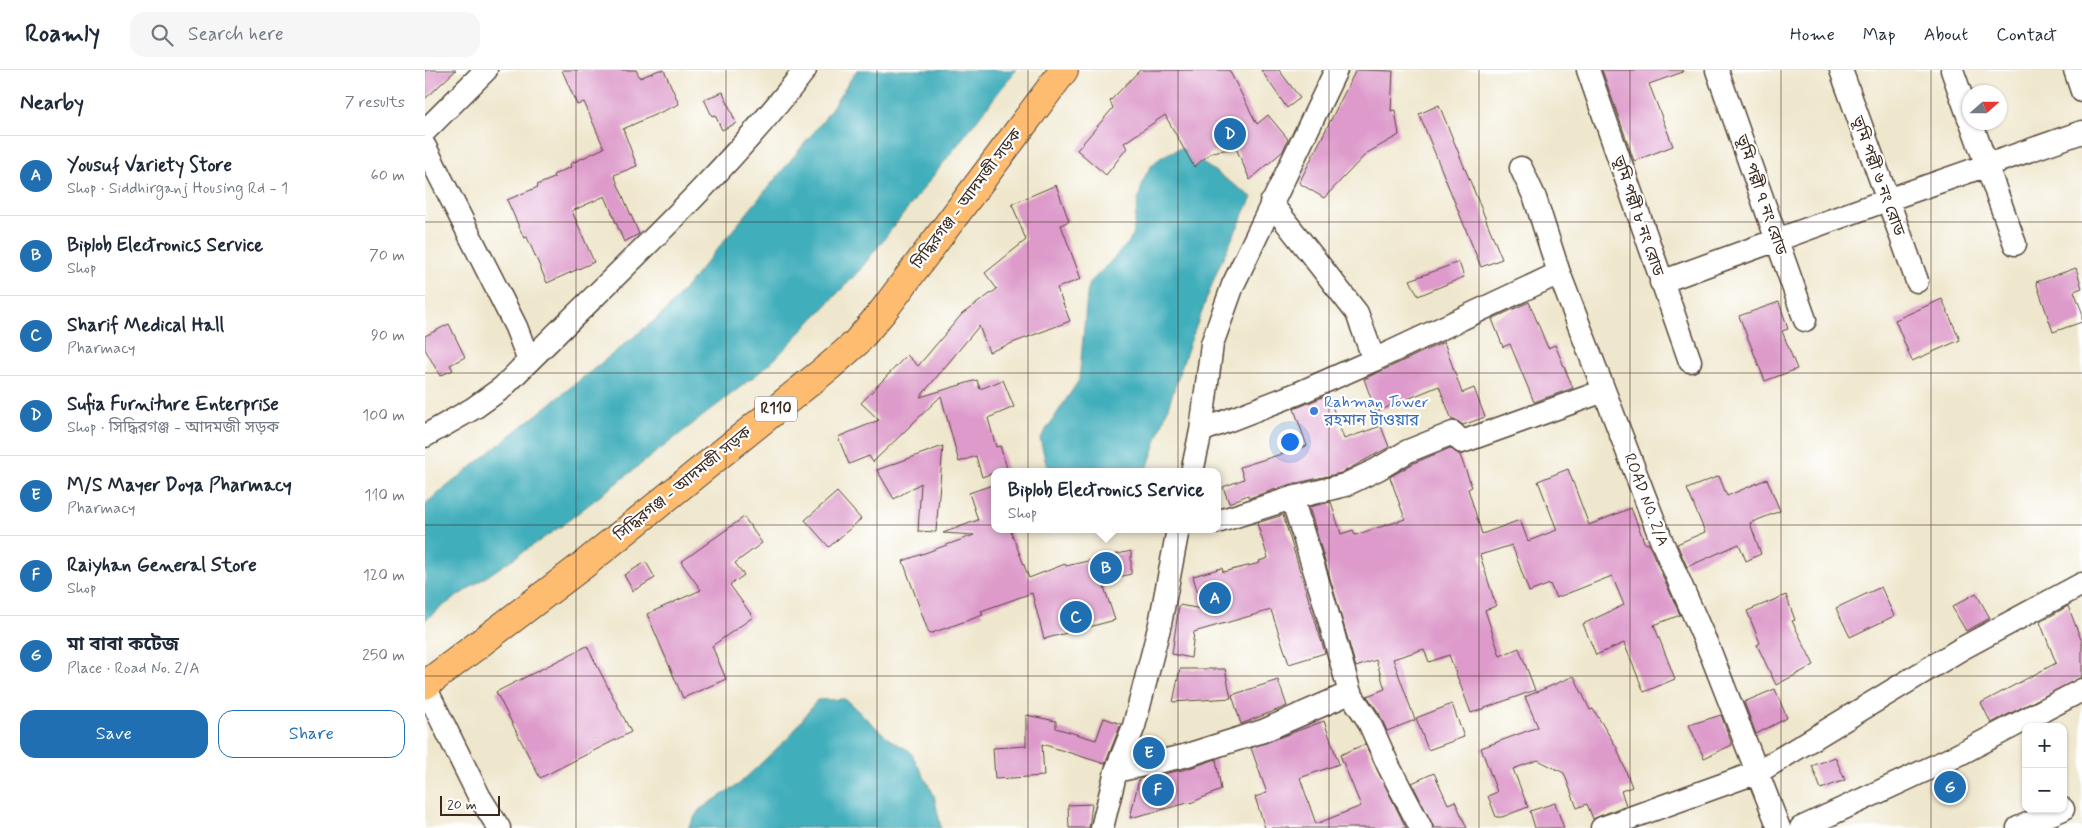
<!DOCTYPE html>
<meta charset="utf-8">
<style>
:root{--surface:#fff;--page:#f6f6f7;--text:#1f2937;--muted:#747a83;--line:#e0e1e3;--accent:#1f6fb2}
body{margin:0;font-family:Mynerve,"Noto Sans Bengali",sans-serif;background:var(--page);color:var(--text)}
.controls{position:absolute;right:15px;bottom:15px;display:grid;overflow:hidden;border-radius:10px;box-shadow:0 1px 4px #0004}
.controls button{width:45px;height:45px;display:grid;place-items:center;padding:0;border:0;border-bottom:1px solid var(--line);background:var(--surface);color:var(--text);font:25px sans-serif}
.compass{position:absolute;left:1537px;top:15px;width:45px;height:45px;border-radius:50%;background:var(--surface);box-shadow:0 1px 4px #0004;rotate:69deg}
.scale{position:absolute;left:15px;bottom:12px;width:60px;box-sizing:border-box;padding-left:5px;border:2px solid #3b2a1e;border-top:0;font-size:14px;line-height:18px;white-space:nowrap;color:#3b2a1e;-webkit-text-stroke:4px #fff;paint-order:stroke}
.you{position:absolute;left:864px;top:371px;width:18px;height:18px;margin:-12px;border:4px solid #fff;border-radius:50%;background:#1a73e8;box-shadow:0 0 0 8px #1a73e833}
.badge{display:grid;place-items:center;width:32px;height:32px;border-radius:50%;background:var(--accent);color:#fff;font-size:16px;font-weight:700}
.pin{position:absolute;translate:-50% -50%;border:2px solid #fff;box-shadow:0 1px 5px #0006}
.popup{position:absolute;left:566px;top:398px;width:230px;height:65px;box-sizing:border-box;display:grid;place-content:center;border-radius:10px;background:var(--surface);filter:drop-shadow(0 1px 4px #0005);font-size:16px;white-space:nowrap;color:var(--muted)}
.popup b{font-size:19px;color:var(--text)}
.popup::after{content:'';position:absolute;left:50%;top:100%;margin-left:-10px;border:10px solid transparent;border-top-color:var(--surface)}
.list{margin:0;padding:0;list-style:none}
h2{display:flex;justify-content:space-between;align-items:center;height:65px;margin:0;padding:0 20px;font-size:21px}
h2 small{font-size:16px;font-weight:400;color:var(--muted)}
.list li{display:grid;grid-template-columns:32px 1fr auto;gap:15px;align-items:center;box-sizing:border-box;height:80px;padding:0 20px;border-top:1px solid var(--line)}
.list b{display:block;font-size:19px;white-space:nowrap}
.list p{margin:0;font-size:16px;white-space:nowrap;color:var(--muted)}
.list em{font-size:16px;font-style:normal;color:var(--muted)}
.actions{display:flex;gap:10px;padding:15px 20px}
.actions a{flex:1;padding:11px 0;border:1px solid var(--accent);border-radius:15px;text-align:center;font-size:18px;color:var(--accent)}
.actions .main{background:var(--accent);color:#fff}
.icon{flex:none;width:28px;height:28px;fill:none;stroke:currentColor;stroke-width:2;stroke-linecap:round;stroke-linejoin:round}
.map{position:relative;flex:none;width:1657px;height:758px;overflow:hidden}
header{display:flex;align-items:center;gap:30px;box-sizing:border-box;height:70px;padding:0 25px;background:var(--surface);border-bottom:1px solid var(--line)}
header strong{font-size:24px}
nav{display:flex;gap:28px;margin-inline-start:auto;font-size:18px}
.search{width:350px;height:45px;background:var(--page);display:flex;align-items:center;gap:12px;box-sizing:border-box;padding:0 18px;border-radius:15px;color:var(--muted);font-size:19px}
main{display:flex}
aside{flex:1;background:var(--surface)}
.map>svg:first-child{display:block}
.water{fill:#3faebb;stroke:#3d6c6c}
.building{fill:#dd9aca}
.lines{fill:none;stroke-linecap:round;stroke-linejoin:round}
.minor-casing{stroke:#564638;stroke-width:25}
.primary-casing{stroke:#564638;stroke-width:30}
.minor{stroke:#fff;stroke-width:22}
.primary{stroke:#fdbc70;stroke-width:28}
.grid{fill:none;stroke:#3b2a1e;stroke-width:1;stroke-opacity:0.55}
.shop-dot{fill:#3f7fe0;stroke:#fff;stroke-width:2}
.labels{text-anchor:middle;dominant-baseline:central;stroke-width:4.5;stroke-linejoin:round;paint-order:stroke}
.shield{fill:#fff;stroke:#766a62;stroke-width:1}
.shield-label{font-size:15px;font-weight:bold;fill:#3b2a1e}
.street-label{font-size:16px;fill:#3b2a1e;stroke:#fff}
.shop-label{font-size:16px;fill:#366cbe;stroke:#fff;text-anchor:start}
</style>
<header>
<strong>Roamly</strong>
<div class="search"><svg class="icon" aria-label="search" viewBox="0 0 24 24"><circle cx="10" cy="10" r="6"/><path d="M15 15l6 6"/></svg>Search here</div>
<nav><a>Home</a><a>Map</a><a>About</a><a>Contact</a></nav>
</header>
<main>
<aside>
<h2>Nearby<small>7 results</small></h2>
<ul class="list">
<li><span class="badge">A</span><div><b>Yousuf Variety Store</b><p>Shop · Siddhirganj Housing Rd - 1</p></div><em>60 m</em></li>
<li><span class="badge">B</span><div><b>Biplob Electronics Service</b><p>Shop</p></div><em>70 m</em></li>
<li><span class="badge">C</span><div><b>Sharif Medical Hall</b><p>Pharmacy</p></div><em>90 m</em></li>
<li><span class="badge">D</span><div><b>Sufia Furniture Enterprise</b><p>Shop · সিদ্ধিরগঞ্জ - আদমজী সড়ক</p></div><em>100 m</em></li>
<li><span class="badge">E</span><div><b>M/S Mayer Doya Pharmacy</b><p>Pharmacy</p></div><em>110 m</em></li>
<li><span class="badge">F</span><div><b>Raiyhan General Store</b><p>Shop</p></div><em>120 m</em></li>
<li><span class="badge">G</span><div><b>মা বাবা কটেজ</b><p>Place · Road No. 2/A</p></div><em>250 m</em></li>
</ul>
<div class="actions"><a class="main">Save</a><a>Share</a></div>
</aside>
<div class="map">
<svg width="1657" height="758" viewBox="0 0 1657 758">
<rect width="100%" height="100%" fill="#fff"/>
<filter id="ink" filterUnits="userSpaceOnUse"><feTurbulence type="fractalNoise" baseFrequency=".02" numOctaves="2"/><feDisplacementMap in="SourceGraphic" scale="10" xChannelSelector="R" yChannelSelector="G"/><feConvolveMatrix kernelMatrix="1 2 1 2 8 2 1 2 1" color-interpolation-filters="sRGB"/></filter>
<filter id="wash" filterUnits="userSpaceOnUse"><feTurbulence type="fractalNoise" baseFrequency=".0096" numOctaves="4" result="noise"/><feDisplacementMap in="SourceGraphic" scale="20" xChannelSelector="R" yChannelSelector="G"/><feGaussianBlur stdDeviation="1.12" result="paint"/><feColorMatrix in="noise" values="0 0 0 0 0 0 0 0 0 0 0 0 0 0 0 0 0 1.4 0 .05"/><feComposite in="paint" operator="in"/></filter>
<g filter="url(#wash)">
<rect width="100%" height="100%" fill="#efe7cd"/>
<path class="water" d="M432,0H591L434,201L345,294L135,457L18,536L0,550V434L241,241L398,51Z
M756,78L827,127L794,196L763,278L721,402H623L615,369L654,310L663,215L704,172L708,165C711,146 714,108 728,94C736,86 746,82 756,78Z
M420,629L464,669L485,681L509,725L516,758H263L274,740L314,714L365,666L392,630Z"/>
<g id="blocks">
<path class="building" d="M0,0H31L0,29Z
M137,0H211L215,8L234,0H239L254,34L198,59L212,96L189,105L214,164L199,172L180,126L147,141L169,192L122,213L102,167L99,168L82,130L113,117L112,115L129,108L128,105L146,97L145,94L179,78L159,32L152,35Z
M715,0H804L832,54L843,45L863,69L858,81L825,110L811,78L787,82L769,97L740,45L699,73L702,78L681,105L652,80L688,38L685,31Z
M836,0H854L875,28L862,38Z
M931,0L968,1L966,41L970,40L974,65L942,83L899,128L874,113Z
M1177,0H1257L1258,2L1224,14L1248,76L1209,91Z
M298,22L311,53L297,60L290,45L287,46L279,29Z
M1014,35L1077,189L1056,197L994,44Z
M631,115L644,151L636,155L656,209L632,218L645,251L564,282L554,256L495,327L552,310L555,319L578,310L589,337L563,348L571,377L575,376L582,398L557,407L551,386L534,392L516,326L448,392L444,386L424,394L413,367L454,350L436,333L482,285L493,296L537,244L572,219L560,203L601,170L587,134Z
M1034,192L1039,207L993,226L985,210Z
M1651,198L1657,218L1649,221L1657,242V252L1628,262L1611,212Z
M1517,229L1535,270L1487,291L1470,250Z
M1104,232L1123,278L1130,275L1148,318L1109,332L1085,274L1078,277L1067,249Z
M1354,232L1363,259L1357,261L1372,299L1340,311L1314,246Z
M24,254L40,287L25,295L28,300L15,306L0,279V266Z
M1019,272L1037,323L1049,318L1060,347L1038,355L1031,350H1027L1014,316L951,342L939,309Z
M903,325L919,369L956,356L964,377L916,403L863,415L824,428L823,425L804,433L798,417L819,409L815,397L882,376L869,339Z
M518,376L511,462L493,461L496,413L469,429L452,400Z
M1025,378L1035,385L1047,417L1043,419L1057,464L1095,450L1103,471L1132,460L1113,411L1143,399L1164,455L1206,438L1220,474L1223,473L1255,545L1229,555L1250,609L1219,622L1199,573L1171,585L1158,554L1199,535L1187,506L1131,528L1125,514L1104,522L1087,475L1055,485L1071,536L1060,540L1075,586L1094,578L1110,620L1046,643L1024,585L1004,592L999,579L968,589L990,650L962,661L954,643L942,626L960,619L951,590L931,597L884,437L906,432L916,464L928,460L930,465L980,449L965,407L989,393Z
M1294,406L1302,426L1342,409L1355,441L1325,453L1336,484L1321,491L1314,474L1262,497L1252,474L1280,462L1262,419Z
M570,414V459H585L604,508L640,494L641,496L706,481V504L677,511L690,550L619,569L607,523L556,541L558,545L504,564L478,491L549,465L518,463L553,450L544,423Z
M412,422L436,449L404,477L380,450Z
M858,445L900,583L864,594L846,540L769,562L766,588L747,584L754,535L777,539L768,506L797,498L798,502L835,493L834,491L843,488L832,453Z
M319,447L337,473L310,493L319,505L305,515L328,547L287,576L301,609L258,628L222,544L276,520L256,492Z
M221,492L230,508L208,521L199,505Z
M1456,517L1469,546L1425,567L1411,538Z
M1551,523L1565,548L1541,561L1527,537Z
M1361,525L1370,550L1367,551L1389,595L1351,615L1332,575L1335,573L1322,541Z
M1643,536L1657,572V607L1566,653L1556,633L1631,593L1615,552Z
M162,576L206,662L115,708L71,622Z
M755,599H800L806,628L748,632Z
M1149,606L1165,640L1168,639L1192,678L1207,717L1196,721L1201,735L1168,749L1162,734L1152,738L1139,703L1113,690L1088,699L1103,737L1077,747H1071L1063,726L1072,722L1056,678L1113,657L1100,627Z
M853,610L862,636L816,654L807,625Z
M1350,619L1362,648L1331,664L1319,632Z
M1027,634L1039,667L1003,680L991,648Z
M601,645L631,651V658L671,670L679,648L696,654L680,694L617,674L619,706L570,709L568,678L601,676Z
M1296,645L1307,675L1279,688L1264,655Z
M899,651L914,694L875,708L891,754L936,736L915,685L940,674L981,758H840L830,727L842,723L826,678Z
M1410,687L1420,710L1396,719L1387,696Z
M791,689L796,720L763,734V733L705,748L714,709L762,699Z
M1532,701L1541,724L1518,733L1509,711Z
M1009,703L1023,734L1030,731L1042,758H1009L987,713Z
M1130,733L1139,758H1110L1105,741Z
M667,734L664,758H644L643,735Z"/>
</g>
</g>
<g filter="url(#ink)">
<use href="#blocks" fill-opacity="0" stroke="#564638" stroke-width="1"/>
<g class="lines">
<defs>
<path id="minor" d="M1163,0L1265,291
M1292,0L1380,250
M1416,0L1492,211
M1527,0L1544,48
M1650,0L1657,21
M1546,52L1590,174
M0,61L61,0
M0,77L91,257L104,291
M1096,98L1110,128L1134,203L1237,472L1286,584L1354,758
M846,133L932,243L949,290L1134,203
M1236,212L1462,130L1657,62
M776,361L874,323L949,290
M0,366L49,338L77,318C180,213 290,117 380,0
M767,402L776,361L787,274L808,215L911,0
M867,428L899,531L925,623L943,650L964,697L996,758
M792,452L867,428L920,415L953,399L983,381L1028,363L1037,372L1179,321
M0,617L54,726L74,758
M691,701L759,686L838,661L925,623
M677,758L691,701L709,656L735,554L753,459
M1177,758L1333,702L1536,579L1657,514
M1376,758L1529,687L1657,620
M1593,758L1638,739"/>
<path id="primary" d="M0,615L157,496L406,295L431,273L458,241L639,0"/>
</defs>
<use href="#minor" class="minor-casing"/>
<use href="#primary" class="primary-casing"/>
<use href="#minor" class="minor"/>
<use href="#primary" class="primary"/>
</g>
</g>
<path class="grid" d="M151,0V758M301,0V758M452,0V758M603,0V758M753,0V758M904,0V758M1054,0V758M1205,0V758M1356,0V758M1506,0V758M0,152H1657M0,303H1657M0,455H1657M0,606H1657"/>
<circle class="shop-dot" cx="889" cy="341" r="5"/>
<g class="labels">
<rect class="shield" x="330" y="326.5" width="42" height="25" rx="4"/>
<g class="shield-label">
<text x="351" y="339">R110</text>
</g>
<g class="street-label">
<text transform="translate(1453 106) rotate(70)">ভূমি পল্লী ৬ নং রোড</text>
<text transform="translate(1336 125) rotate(71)">ভূমি পল্লী ৭ নং রোড</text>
<text transform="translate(542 129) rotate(-53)">সিদ্ধিরগঞ্জ - আদমজী সড়ক</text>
<text transform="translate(1213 146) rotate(71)">ভূমি পল্লী ৮ নং রোড</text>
<text transform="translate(258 414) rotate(-39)">সিদ্ধিরগঞ্জ - আদমজী সড়ক</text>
<text transform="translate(1221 430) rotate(69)">ROAD NO. 2/A</text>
</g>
<g class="shop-label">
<text x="899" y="332">Rahman Tower<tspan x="899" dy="18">রহমান টাওয়ার</tspan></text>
</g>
</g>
</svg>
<div class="controls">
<button>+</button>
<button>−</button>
</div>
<svg class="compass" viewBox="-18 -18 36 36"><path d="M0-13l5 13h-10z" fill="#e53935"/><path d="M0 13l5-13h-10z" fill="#747a83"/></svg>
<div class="scale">20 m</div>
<div class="you"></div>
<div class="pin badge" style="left:790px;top:528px">A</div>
<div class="pin badge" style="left:681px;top:498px">B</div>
<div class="popup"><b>Biplob Electronics Service</b>Shop</div>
<div class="pin badge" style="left:651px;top:547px">C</div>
<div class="pin badge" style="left:805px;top:64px">D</div>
<div class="pin badge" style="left:724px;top:683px">E</div>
<div class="pin badge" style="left:733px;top:720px">F</div>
<div class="pin badge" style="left:1525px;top:717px">G</div>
</div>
</main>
